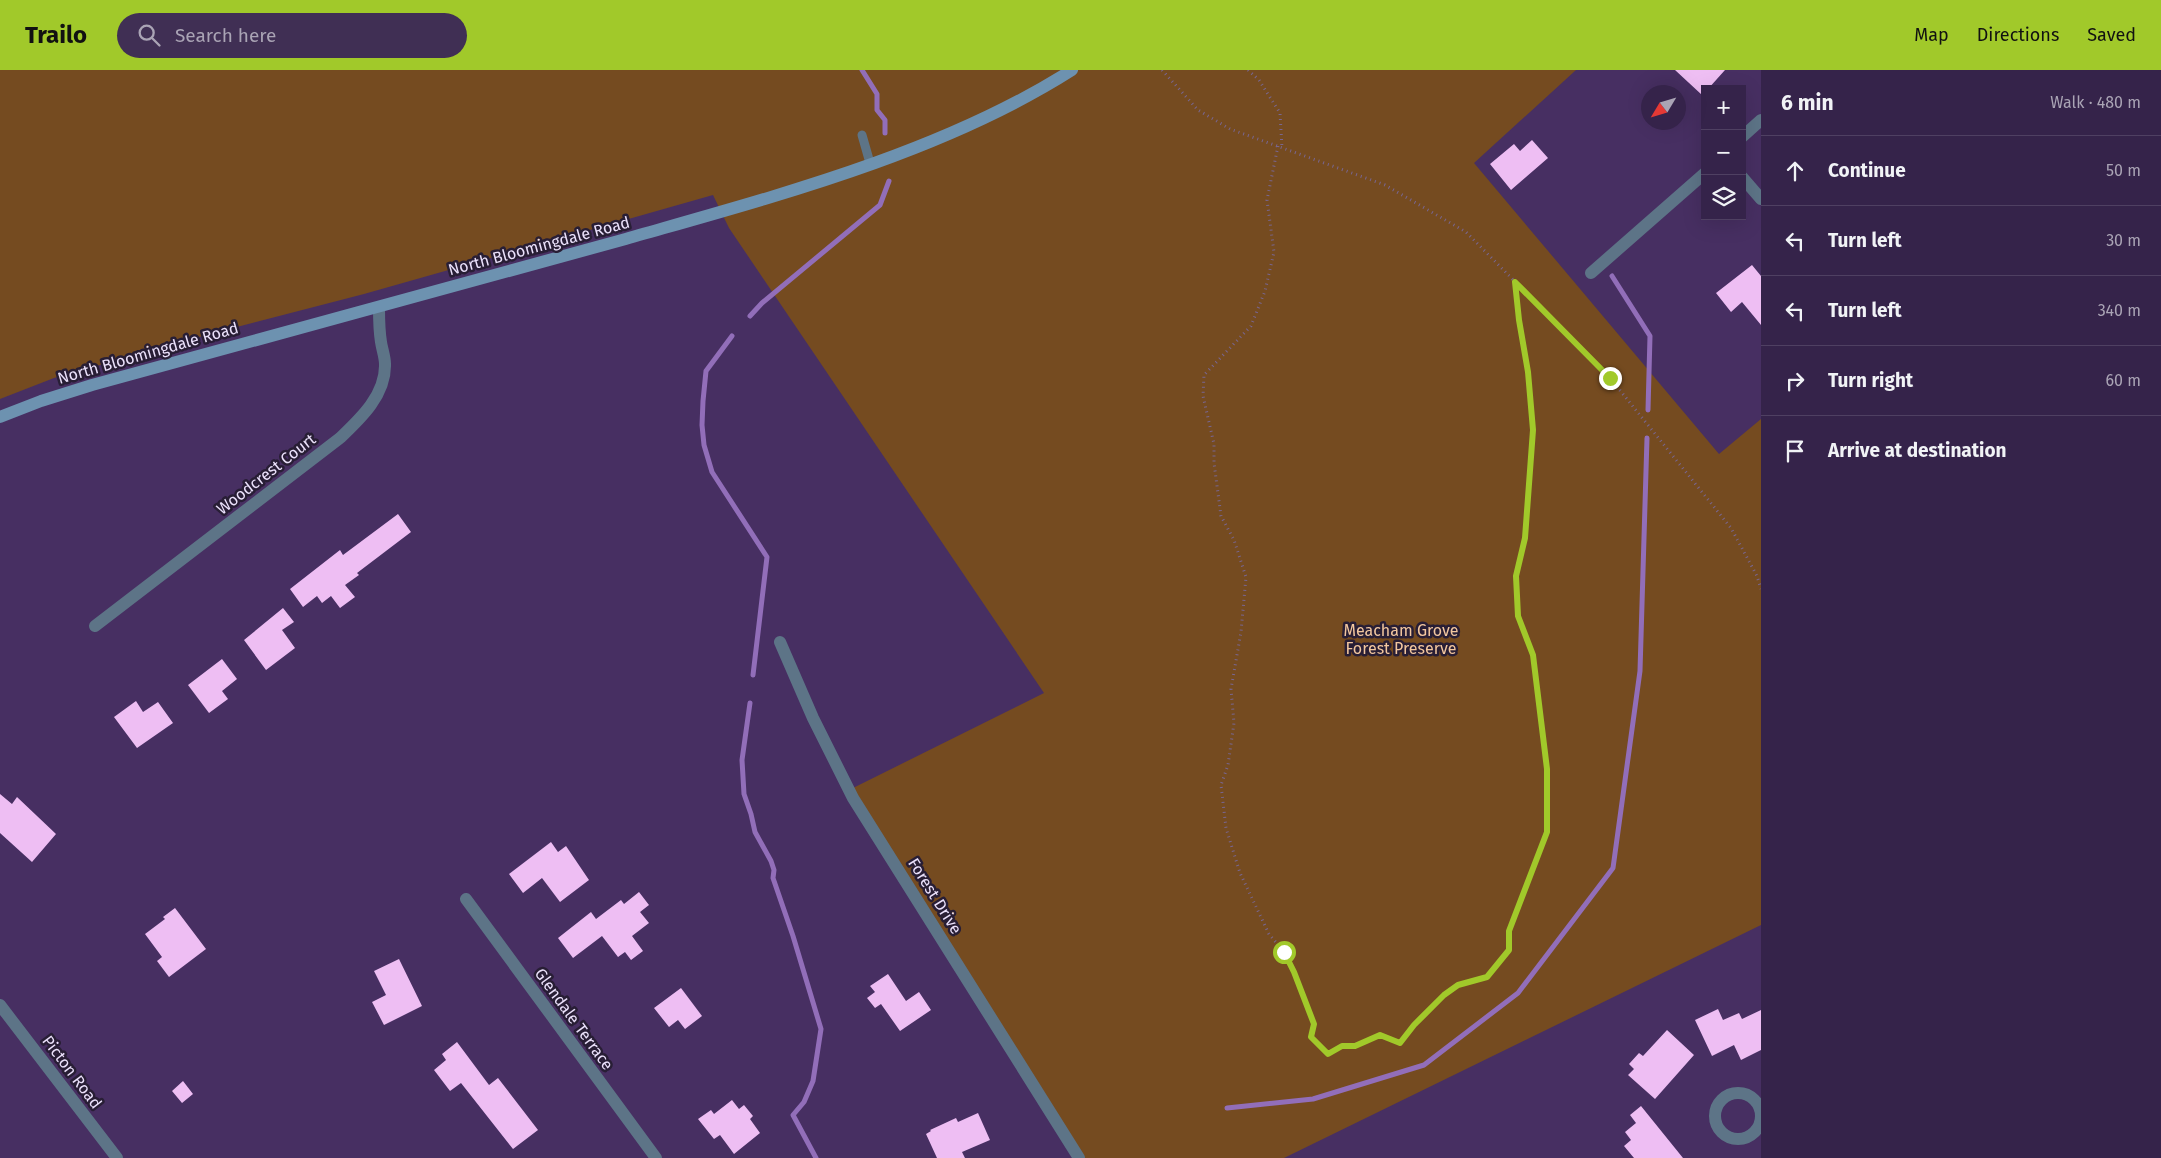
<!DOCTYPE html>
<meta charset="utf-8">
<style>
:root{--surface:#35234a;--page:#402f54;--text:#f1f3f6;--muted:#aaa4b5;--line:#4f4062;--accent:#a1c92a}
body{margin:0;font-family:"Fira Sans",sans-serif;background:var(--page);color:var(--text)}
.controls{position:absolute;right:15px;top:15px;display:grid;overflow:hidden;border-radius:0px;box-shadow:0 5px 20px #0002}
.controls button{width:45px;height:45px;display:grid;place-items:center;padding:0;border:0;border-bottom:1px solid var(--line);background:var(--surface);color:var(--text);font:25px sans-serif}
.compass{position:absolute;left:1641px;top:15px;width:45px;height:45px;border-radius:50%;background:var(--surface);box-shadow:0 5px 20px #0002;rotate:232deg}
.stop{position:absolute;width:15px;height:15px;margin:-11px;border:4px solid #a1c92a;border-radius:50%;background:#fff}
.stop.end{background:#a1c92a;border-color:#fff;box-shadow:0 1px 5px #0008}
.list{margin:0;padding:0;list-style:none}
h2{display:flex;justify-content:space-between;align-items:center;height:65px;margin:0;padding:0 20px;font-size:21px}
h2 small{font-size:16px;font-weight:400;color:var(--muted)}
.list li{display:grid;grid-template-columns:32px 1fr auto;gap:15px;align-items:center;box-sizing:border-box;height:70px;padding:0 20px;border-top:1px solid var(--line)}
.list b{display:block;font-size:19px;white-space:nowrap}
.list em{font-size:16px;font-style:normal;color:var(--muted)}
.icon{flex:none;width:28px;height:28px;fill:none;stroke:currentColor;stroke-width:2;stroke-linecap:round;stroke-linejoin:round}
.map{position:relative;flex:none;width:1761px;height:1088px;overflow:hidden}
header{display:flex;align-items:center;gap:30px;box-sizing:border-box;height:70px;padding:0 25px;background:var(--accent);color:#111}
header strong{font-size:24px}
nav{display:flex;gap:28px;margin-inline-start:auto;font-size:18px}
.search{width:350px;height:45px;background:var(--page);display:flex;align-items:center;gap:12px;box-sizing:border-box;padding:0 18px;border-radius:28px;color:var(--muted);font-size:19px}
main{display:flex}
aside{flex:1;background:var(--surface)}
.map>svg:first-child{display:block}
.green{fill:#754b20}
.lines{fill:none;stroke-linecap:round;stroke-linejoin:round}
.stream{stroke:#926eb9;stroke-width:5}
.building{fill:#eebef3}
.path{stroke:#796691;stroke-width:3;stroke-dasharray:1 4;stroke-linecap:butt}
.lane{stroke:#5d7487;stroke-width:9}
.street{stroke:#5d7487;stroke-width:12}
.secondary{stroke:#6d92b0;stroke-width:12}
.route{stroke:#a1c92a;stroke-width:6}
.labels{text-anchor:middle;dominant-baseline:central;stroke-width:5;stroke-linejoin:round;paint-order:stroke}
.street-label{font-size:16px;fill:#ebe1fb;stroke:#281e35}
.park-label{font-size:16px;fill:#f3c79f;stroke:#281e35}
</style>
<header>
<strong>Trailo</strong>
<div class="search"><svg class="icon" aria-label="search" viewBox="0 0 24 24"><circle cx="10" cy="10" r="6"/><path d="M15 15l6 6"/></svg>Search here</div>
<nav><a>Map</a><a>Directions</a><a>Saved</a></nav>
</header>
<main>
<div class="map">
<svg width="1761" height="1088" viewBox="0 0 1761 1088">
<rect width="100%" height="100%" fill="#472f62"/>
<path class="green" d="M0,0H1576L1474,93L1719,384L1761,349V855L1284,1088H1079L849,720L1044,623L729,158L713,125L364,224L210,264L54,308L0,329Z"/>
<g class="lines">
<path class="stream" d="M862,0L877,24V40L885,50V63
M1612,206L1650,266L1648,340
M750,246L762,233L880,135L889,111
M732,266L706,301L703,331L702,355L704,375L712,402L767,487L753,605
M750,633L742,690L744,724L751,744L755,762L771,791L774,800L773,808L793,866L821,959L813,1011L804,1032L793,1045L816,1088
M1227,1038L1313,1029L1424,995L1518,923L1613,798L1640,601L1647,368"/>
</g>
<path class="building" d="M1675,0H1725L1708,19H1705L1702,25Z
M1532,70L1548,88L1511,120L1490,94L1514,74L1520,81Z
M1752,195L1761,206V255L1742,232L1731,242L1716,223Z
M398,444L411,462L357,503L359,505L345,515L355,527L340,538L331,526L322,533L317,526L303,537L290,519L340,480L343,485Z
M283,538L294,552L282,560L295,578L266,600L244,570Z
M222,589L237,609L222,621L228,629L209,643L188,615Z
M136,631L143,642L158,632L173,653L137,678L114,647Z
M0,724L12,734L17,727L56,764L32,792L0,763Z
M551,772L558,782L566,776L589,810L560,832L542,808L523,823L509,804Z
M639,822L649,835L640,842L649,853L632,866L643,881L631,890L625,882L618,887L602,866L573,888L558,868L591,842L596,849L621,830L624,834Z
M175,838L206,879L169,907L157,891L162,887L145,864L165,849L163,847Z
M399,889L422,936L384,955L372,932L386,925L374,901Z
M888,904L906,931L919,922L931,940L900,961L881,934L875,938L867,928L875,922L870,916Z
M681,918L702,946L685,959L678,950L669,957L654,938Z
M1718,939L1723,950L1739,943L1742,949L1761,940V980L1741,990L1734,975L1712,986L1695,950Z
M1667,960L1694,985L1655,1029L1628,1005L1634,999L1629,994L1639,983L1643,986Z
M457,972L489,1015L498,1008L538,1060L513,1079L461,1013L450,1021L434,1000L446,990L442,984Z
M183,1011L193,1024L182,1033L172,1021Z
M732,1030L739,1039L744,1035L753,1046L750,1049L760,1063L734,1084L720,1065L714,1069L698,1049L711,1040L714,1044Z
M1641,1036L1683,1088H1634L1624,1076L1631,1070L1625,1062L1636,1053L1630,1045Z
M978,1043L990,1070L962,1082L965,1088H937L926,1064L931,1061L930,1060L956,1048L958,1052Z"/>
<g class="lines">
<path class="path" d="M1162,0L1198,40L1230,59L1385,115L1466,162L1610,308L1731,458L1757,506L1761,519
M1248,0L1259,10L1280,43L1282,78
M1278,76L1267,130L1274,182L1265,221L1251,256L1204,305L1203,326L1214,374V393L1221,446L1234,470L1246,507L1241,562L1231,619L1234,653L1228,695L1221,715L1226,758L1240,803L1269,864L1284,882L1294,902L1314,955L1311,967L1328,984L1342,976H1355L1380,965L1400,973L1414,955L1444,925L1458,915L1487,907L1509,880V861L1547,762V699L1533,585L1518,546L1515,506L1525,468L1533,360L1528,301L1519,250L1515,212"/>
<path class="lane" d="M862,65L870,93"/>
<path class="street" d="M1742,67L1761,50
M1742,107L1761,129
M1591,203L1705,103
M95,556L340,368C360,349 386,325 385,294C385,287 382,279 381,272C379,260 379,248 379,237
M780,572L813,648L853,728L1079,1088
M466,829L656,1088
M0,935L117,1088
M1715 1046a23 23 0 1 1 46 0a23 23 0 1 1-46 0Z"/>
<path class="secondary" d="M0,347L41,331L92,315C268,266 446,219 622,170C772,127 940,84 1072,0"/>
</g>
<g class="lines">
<path class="route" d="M1284,882L1294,902L1314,954L1311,967L1328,984L1342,976H1355L1380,965L1400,973L1414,955L1444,925L1458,915L1487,907L1509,880V861L1547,762V699L1533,585L1518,546L1516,506L1525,468L1533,360L1528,302L1519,250L1515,212L1610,308"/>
</g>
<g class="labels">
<g class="street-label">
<text transform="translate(539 176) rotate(-15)">North Bloomingdale Road</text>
<text transform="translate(148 283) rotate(-16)">North Bloomingdale Road</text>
<text transform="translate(266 404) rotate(-38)">Woodcrest Court</text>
<text transform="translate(935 826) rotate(58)">Forest Drive</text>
<text transform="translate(574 949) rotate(54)">Glendale Terrace</text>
<text transform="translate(72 1002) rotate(53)">Picton Road</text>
</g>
<g class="park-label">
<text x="1401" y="560">Meacham Grove<tspan x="1401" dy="18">Forest Preserve</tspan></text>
</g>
</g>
</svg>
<div class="controls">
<button>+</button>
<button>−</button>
<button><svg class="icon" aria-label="layers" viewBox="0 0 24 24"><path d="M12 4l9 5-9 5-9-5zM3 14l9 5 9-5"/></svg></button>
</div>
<svg class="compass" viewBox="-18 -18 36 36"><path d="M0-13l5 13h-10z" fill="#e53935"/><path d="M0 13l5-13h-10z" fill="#aaa4b5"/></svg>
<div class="stop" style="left:1284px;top:882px"></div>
<div class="stop end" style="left:1610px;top:308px"></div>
</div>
<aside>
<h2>6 min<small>Walk · 480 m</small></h2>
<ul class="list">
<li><svg class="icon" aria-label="ahead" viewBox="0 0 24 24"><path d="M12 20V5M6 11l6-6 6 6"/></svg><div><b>Continue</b></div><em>50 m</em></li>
<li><svg class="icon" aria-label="left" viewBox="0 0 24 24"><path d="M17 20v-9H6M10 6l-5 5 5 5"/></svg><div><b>Turn left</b></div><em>30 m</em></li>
<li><svg class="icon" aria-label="left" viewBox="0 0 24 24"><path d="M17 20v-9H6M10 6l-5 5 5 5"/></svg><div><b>Turn left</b></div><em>340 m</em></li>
<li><svg class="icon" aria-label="right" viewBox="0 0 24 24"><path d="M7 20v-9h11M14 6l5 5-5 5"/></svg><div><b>Turn right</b></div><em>60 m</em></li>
<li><svg class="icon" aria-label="arrive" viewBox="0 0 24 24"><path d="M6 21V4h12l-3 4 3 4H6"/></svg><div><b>Arrive at destination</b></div></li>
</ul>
</aside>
</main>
